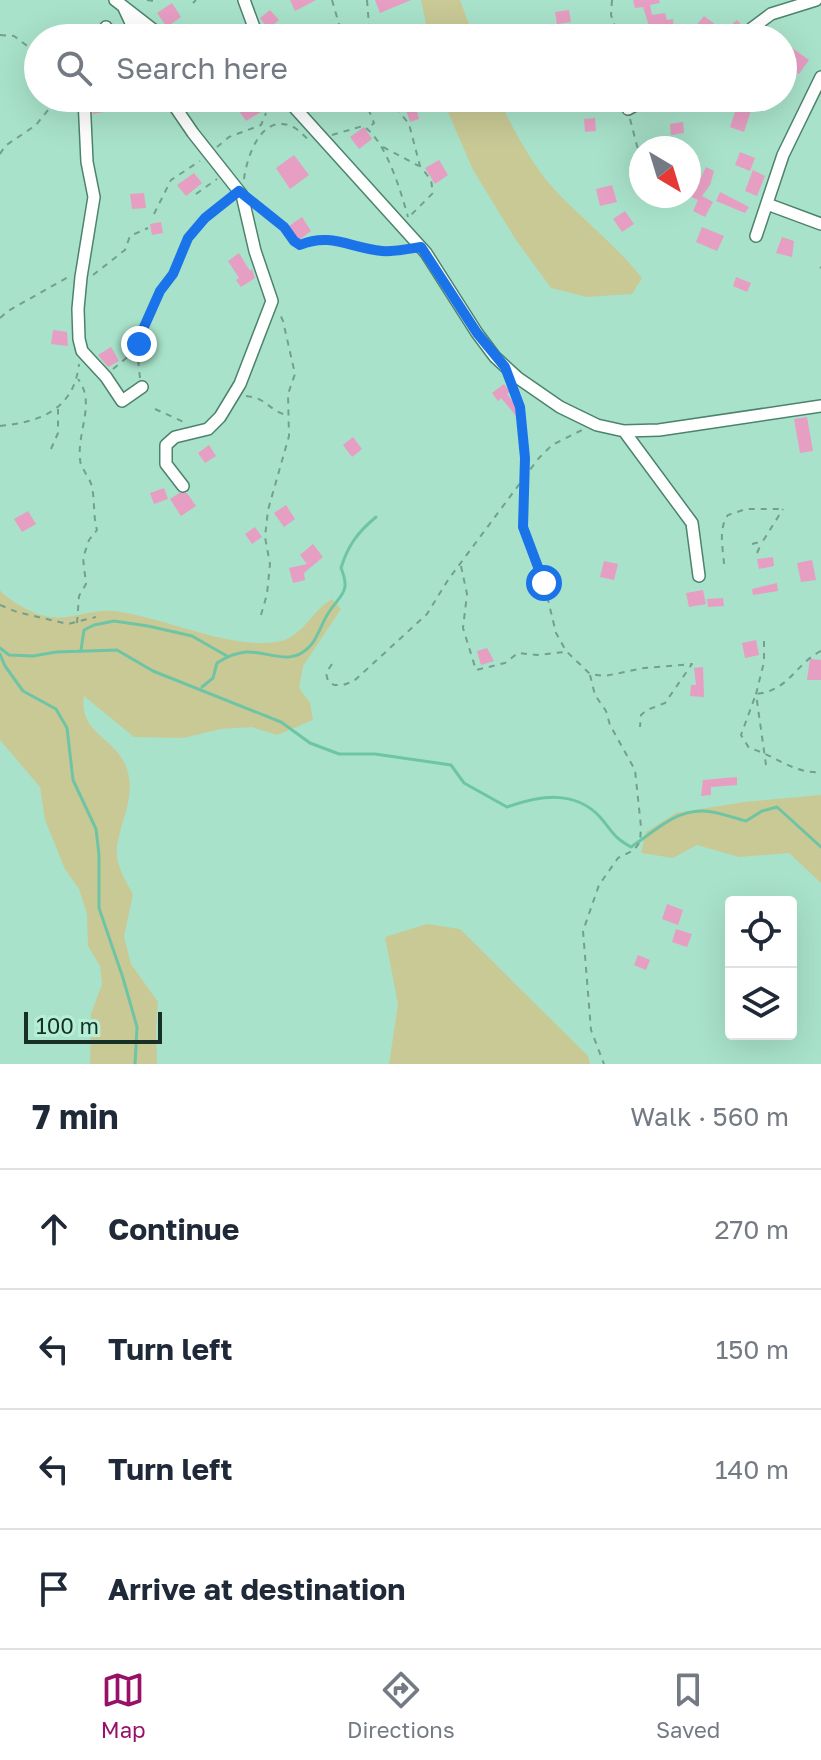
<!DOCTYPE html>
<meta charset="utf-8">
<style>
:root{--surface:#fff;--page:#f6f6f7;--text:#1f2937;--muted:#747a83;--line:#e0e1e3;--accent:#971168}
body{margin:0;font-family:"Golos Text",sans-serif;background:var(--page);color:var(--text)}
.controls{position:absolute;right:24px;bottom:24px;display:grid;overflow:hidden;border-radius:8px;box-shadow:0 8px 32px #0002}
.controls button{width:72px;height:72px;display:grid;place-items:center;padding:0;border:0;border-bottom:2px solid var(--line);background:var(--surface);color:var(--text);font:40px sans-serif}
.compass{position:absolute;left:629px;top:136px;width:72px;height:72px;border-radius:50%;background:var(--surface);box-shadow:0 8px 32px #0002;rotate:142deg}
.scale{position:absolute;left:24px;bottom:20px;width:138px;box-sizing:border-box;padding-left:8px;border:4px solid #182f26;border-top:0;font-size:22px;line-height:28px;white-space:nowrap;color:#182f26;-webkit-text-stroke:6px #b5efd7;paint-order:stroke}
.stop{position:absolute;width:24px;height:24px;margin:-18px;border:6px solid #1a73e8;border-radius:50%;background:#fff}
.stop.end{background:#1a73e8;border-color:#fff;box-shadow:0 2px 8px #0008}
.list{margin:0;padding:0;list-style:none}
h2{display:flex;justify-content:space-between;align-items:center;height:104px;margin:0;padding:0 32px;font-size:34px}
h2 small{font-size:26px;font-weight:400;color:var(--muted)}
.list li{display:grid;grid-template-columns:52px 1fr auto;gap:24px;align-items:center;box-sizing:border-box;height:120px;padding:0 32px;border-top:2px solid var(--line)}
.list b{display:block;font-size:30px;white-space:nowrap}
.list em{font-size:26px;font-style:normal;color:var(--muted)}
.icon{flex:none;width:44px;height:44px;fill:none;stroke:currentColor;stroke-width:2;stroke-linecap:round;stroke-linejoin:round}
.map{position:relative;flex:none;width:821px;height:1064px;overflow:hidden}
.search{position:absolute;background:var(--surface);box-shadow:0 8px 32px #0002;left:24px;right:24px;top:24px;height:88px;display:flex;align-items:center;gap:20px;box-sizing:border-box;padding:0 28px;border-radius:44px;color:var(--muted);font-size:30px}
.sheet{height:584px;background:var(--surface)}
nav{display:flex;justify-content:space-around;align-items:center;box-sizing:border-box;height:112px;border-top:2px solid var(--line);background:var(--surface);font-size:22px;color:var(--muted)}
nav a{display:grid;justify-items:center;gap:4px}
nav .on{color:var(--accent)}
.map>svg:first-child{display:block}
.green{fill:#c9c996}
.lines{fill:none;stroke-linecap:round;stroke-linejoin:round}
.stream{stroke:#6ec5a5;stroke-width:3}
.building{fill:#e69ec2}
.minor-casing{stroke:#4c836e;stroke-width:14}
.path{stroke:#73a08d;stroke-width:2;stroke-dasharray:6 6;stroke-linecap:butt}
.minor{stroke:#fff;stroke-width:11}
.route{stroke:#1a73e8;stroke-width:10}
</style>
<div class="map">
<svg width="821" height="1064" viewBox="0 0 821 1064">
<rect width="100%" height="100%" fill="#a8e2ca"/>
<path class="green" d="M421,0H460L474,38H429Z
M442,98H499C511,127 533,166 554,189C583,220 616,245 642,278L632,294L587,297L551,288L516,240L473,170Z
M0,590C8,600 28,611 41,615C66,623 89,609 114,611C163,617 228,649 276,642C302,639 311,611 332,599L341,609L303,666L299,688L310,703L313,720L277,735L252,727L221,729L183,738L134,737L84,696C78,736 120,737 128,773C135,799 120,822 117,847C115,864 125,880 133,894L124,937L131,964L158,1002L156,1028L157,1064H90L91,1014L102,984L100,966L88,946L87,914L79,889L65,869L45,820L40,787L0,740Z
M821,795V883L789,853L739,857L697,845L673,858L641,853L646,832L676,813L744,802Z
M427,924L460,929L588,1056L590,1064H389L398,1004L385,937Z"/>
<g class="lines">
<path class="stream" d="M0,648L9,655L33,656L56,652L117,650L153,671L281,722L310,743L339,754H375L451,765L464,783L507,807C539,796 574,789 600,817C613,832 613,837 631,847C653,833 674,810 703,811C717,811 733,818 746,821L762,811L777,807L821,847
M81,650L84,630L94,625L114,621L148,626L192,636L227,656
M0,654L5,666L23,691L56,709L67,728L73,780L96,829L99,855V908L123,978L137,1027L135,1064
M202,687L213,678L217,663C226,657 235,653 246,652C270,651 291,668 311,645C319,635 322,622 329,612C341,594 351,592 341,568C348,545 358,532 376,517"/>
</g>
<path class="building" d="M290,0H316L295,11Z
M375,0H411L380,13Z
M633,0H659L660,3L650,5L652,15L665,13L667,20L673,19L674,29L651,32L643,7L635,8Z
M172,3L181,17L167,27L157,13Z
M270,10L279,20L268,29L260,18Z
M569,10L571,22L557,24L555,12Z
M704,16L724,31L737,20L742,25L733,32L731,38H712L694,28Z
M517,27L519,38H495L494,35Z
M792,48L809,60L799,74L783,63Z
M92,98H124L126,108L93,114Z
M230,98H242L249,109L265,98H269L274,104L246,121Z
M679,98H705V100L682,107Z
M740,98H755L744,132L730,127Z
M416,107L419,119L410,122L406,110Z
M595,118L596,131L585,132L584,119Z
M683,122L684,133L671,135L670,124Z
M364,127L372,139L359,149L350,137Z
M673,139L674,148H657V141Z
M740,152L755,158L750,171L735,165Z
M294,155L309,175L290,189L276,168Z
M439,160L448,175L435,184L425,168Z
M706,167L714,171L710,185L702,196L713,202L705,217L693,211L698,200L691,197Z
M753,170L765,176L757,196L745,191Z
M194,173L202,183L186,196L177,185Z
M612,185L617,202L600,206L596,189Z
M720,192L749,207L745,213L716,201Z
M144,193L146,208L132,209L130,194Z
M625,211L634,224L622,232L613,219Z
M302,217L311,231L299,240L289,226Z
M161,222L163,233L152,235L150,224Z
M702,227L724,236L717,251L696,242Z
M782,237L794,241L792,257L776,253Z
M239,253L250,271L252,269L255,278L241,287L236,280L239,278L228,261Z
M736,277L751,283L747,292L733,286Z
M53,330L67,332L68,346L51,344Z
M111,347L119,361L108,367L98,355Z
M504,384L510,392L507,394L523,413L518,418L501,398L498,401L492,393Z
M807,417L813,451L800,453L794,419Z
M353,437L362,449L352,457L343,445Z
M209,445L216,456L205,463L198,453Z
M164,488L168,499L154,504L150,493Z
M179,493H187L196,506L181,516L170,499Z
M286,505L295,519L284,527L274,513Z
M28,511L36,524L22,532L14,519Z
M255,527L262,537L252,544L245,534Z
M313,544L323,557L304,573L305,580L293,583L289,568L307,564L300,555Z
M773,557L774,566L759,569L757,559Z
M812,560L816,580L801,582L797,563Z
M604,561L618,564L614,580L600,577Z
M777,583L778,591L753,595L752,589Z
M703,590L706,604L689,607L686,593Z
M723,598L724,606L708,607L707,599Z
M756,640L759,655L745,658L742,643Z
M487,648L494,661L481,665L477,651Z
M810,659L821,660V680H807Z
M703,667L704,697L690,696L691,685H696L694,668Z
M737,777V785L711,787V795L701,796L703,780Z
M667,904L683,910L678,925L662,919Z
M676,929L692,934L687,947L672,942Z
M638,955L650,960L646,970L634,965Z"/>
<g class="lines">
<defs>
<path id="minor" d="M115,0L164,38
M244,0L258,38
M124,8L138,38
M106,27L107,38
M739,38L771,14L816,0
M84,98L87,162L94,197L81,277L78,309L79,339L82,351L106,377L122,401L142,387
M169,98L193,133L242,195L255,251L272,301L240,384L220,417L208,429L175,437L166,445V464L183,486
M286,98L426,253L477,333L495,357L518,378L560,407L597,425L624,431L659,430L821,406
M628,109L648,98
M767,204L821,224
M756,236L783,155L821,77
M624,431L692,523L699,576"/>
</defs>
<use href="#minor" class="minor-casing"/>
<path class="path" d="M147,0L159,2
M332,0L343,38
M367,0L370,38
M612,0L611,15L619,38
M193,3L196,0
M0,35L14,36L38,54
M364,98L374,123L368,128
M388,98L409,124L420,166L431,180L433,193L408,218
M130,101L142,99L159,102
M630,119L641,161
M332,135L363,126C386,140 401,192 408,217
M217,147L229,137L261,125L266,113
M383,147L419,166
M0,154L5,146L36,125L48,110L64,98
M244,179C247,156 262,110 295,128C300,131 305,137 310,141
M196,194L217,179
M254,204L284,227L294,241L300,245L322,237L349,246L385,252L408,249
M154,214L171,180L200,161
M820,267L821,268
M93,275L125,250L130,236L148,228
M0,318L8,311L70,276
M113,369L136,350
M140,378L137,350L140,336L160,291L173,274L188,238L205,218L233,197
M512,387L520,407L525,458L523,527L544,583L556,633L566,651L590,674L605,676L644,668L692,664L665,703L647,710L641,715L640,727
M246,396C267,398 267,409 286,415
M155,409L186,423
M0,426C41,422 74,409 79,364
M51,449L58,433V409
M752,544L763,541L783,509
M757,553L762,542
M724,564C723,547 718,529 728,515L746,509H784
M461,566L467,594L463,628L476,670L505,663L518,653L537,655L564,652
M0,605L17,612L68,624L96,617
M261,615L267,594L270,564L265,537L268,510L289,436L288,394L295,374L283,321L279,312
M77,623L79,596L86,584L83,558L89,540L97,530C93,516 95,502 92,487C90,477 80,468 80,459C77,432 96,402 78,379
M764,641V662L756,694L766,765
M821,651C795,664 789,691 756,694L741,735L749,748C775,755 793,774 821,772
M332,664L326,673L328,681L334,685H343L354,681L427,614L448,580L538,459L552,445L584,429
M590,675L595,695L606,711L610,725L635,770L641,827L640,842L634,850L618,858L599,885L583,931L591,1030L604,1064"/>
<use href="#minor" class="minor"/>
</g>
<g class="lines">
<path class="route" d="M139,344L140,336L160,291L173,274L188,238L205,218L239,191L284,227L294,241L300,245C331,232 350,248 382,251C394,252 408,249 421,247L477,333L505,367L520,407L525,458L523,527L544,583"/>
</g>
</svg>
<div class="controls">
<button><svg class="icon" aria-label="locate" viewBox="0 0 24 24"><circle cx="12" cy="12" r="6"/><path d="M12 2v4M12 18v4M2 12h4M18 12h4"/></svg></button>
<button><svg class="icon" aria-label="layers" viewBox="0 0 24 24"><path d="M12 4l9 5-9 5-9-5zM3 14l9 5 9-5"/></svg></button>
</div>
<svg class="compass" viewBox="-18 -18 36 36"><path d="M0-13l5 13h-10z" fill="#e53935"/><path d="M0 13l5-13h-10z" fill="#747a83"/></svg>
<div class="scale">100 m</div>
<div class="stop" style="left:544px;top:583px"></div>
<div class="stop end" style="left:139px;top:344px"></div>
<div class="search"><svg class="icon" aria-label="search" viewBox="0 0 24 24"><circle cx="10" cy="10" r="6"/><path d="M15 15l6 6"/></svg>Search here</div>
</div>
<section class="sheet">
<h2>7 min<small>Walk · 560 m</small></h2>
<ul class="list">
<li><svg class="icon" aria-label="ahead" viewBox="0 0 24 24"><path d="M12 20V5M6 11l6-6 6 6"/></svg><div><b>Continue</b></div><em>270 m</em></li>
<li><svg class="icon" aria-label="left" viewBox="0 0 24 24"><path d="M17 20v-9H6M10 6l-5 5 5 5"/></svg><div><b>Turn left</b></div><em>150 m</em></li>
<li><svg class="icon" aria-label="left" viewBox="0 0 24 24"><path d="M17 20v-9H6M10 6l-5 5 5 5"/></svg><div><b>Turn left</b></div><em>140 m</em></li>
<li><svg class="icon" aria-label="arrive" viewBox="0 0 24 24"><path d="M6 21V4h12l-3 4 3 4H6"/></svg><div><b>Arrive at destination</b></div></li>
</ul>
</section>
<nav>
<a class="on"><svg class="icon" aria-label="map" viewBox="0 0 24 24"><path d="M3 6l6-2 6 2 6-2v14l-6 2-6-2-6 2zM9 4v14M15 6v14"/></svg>Map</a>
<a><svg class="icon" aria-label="directions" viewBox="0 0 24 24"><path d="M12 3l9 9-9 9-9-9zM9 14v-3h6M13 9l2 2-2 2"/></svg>Directions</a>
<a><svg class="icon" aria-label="saved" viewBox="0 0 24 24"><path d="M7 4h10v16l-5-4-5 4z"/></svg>Saved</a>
</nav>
